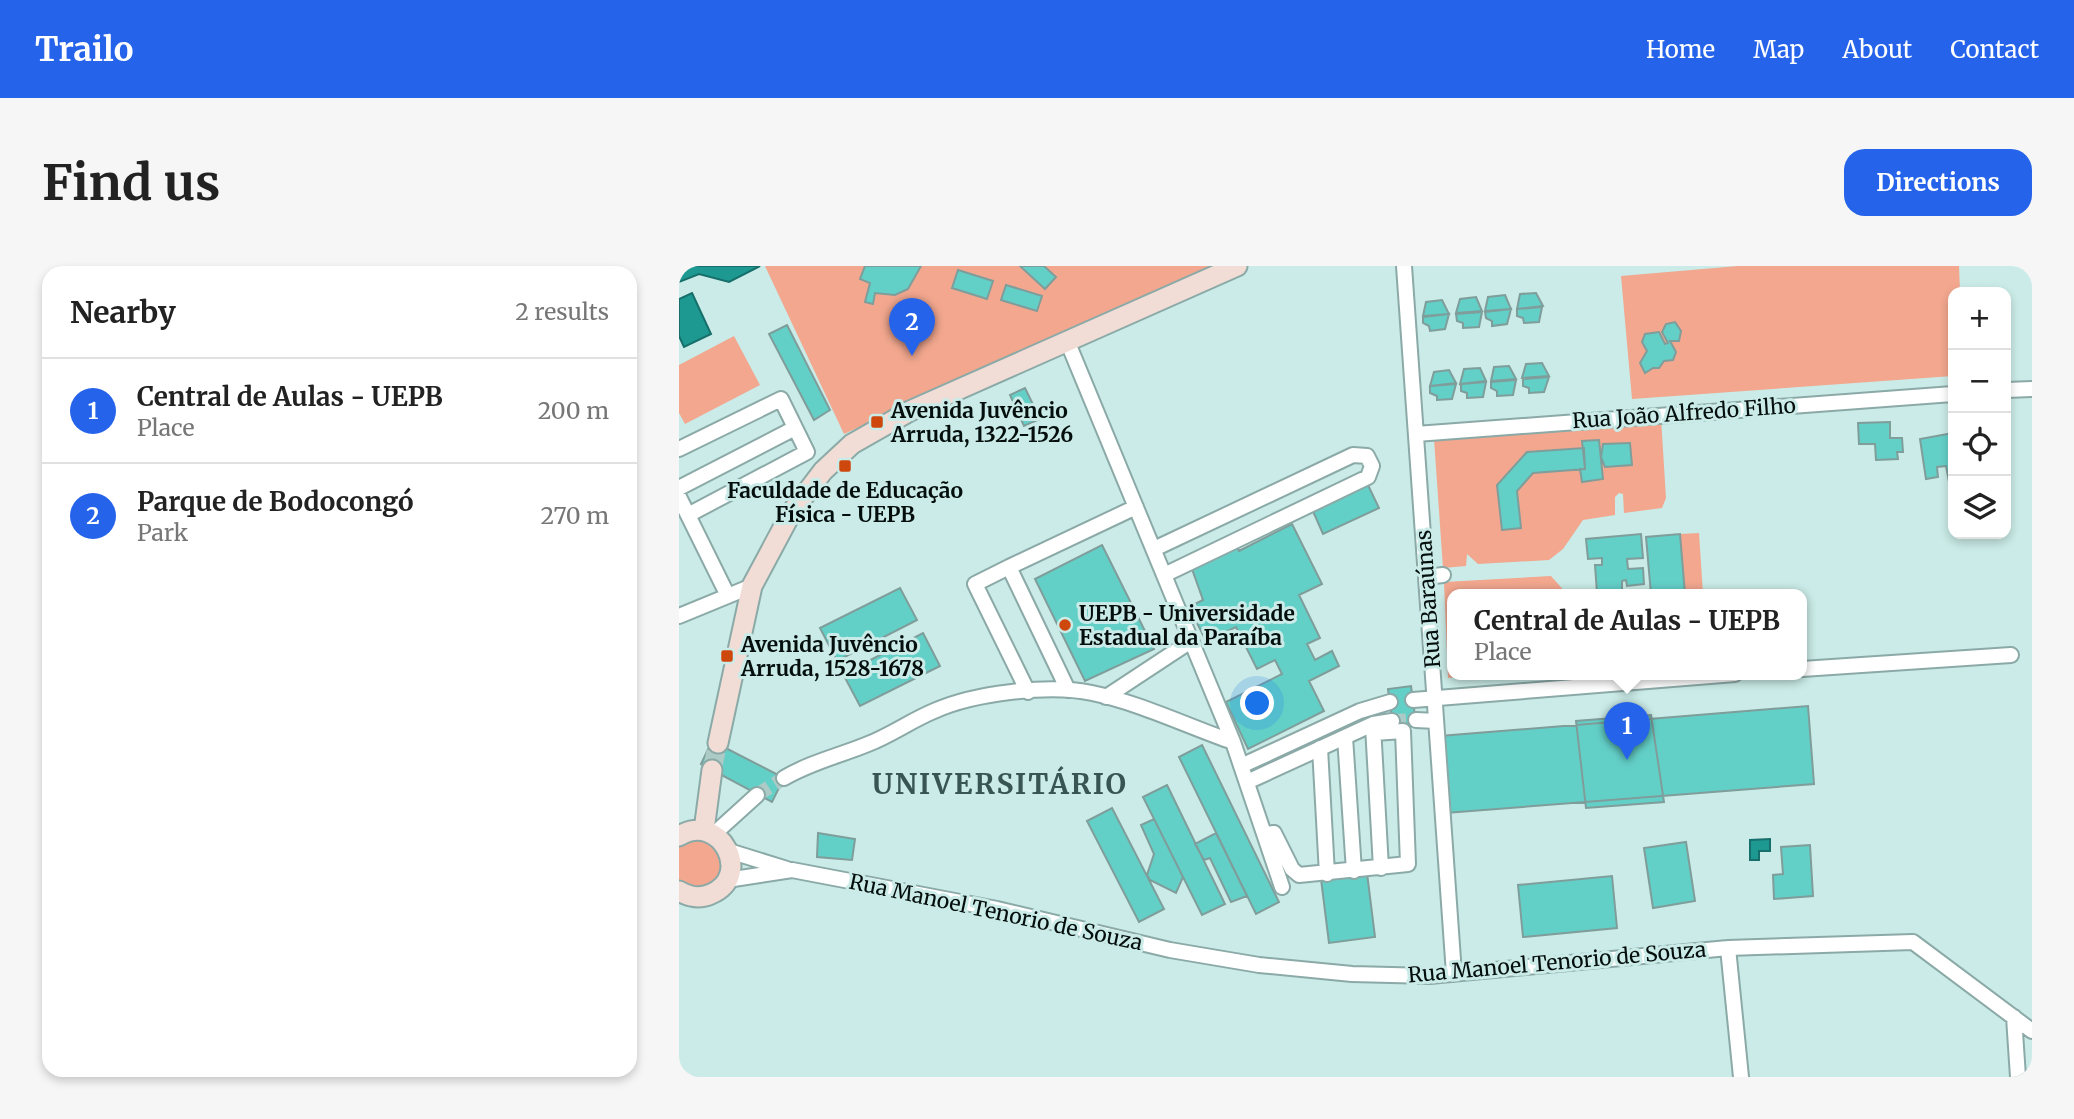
<!DOCTYPE html>
<meta charset="utf-8">
<style>
:root{--surface:#fff;--page:#f6f6f6;--text:#222;--muted:#767676;--line:#e0e0e0;--accent:#2563eb}
body{margin:0;font-family:Merriweather,serif;background:var(--page);color:var(--text)}
.controls{position:absolute;right:21px;top:21px;display:grid;overflow:hidden;border-radius:14px;box-shadow:0 4px 10px #0003}
.controls button{width:63px;height:63px;display:grid;place-items:center;padding:0;border:0;border-bottom:2px solid var(--line);background:var(--surface);color:var(--text);font:35px sans-serif}
.you{position:absolute;left:579px;top:438px;width:24px;height:24px;margin:-18px;border:5px solid #fff;border-radius:50%;background:#1a73e8;box-shadow:0 0 0 10px #1a73e833}
.badge{display:grid;place-items:center;width:46px;height:46px;border-radius:50%;background:var(--accent);color:#fff;font-size:23px;font-weight:700}
.pin{position:absolute;translate:-50% -58px;filter:drop-shadow(0 2px 4px #0008)}
.pin::after{content:'';position:absolute;top:37px;width:24px;height:21px;background:inherit;clip-path:polygon(0 0,100% 0,50% 100%)}
.popup{position:absolute;left:768px;top:323px;width:360px;height:91px;box-sizing:border-box;display:grid;place-content:center;border-radius:14px;background:var(--surface);filter:drop-shadow(0 2px 5px #0005);font-size:23px;white-space:nowrap;color:var(--muted)}
.popup b{font-size:26px;color:var(--text)}
.popup::after{content:'';position:absolute;left:50%;top:100%;margin-left:-14px;border:14px solid transparent;border-top-color:var(--surface)}
.list{margin:0;padding:0;list-style:none}
h2{display:flex;justify-content:space-between;align-items:center;height:91px;margin:0;padding:0 28px;font-size:30px}
h2 small{font-size:23px;font-weight:400;color:var(--muted)}
.list li{display:grid;grid-template-columns:46px 1fr auto;gap:21px;align-items:center;box-sizing:border-box;height:105px;padding:0 28px;border-top:2px solid var(--line)}
.list b{display:block;font-size:26px;white-space:nowrap}
.list p{margin:0;font-size:23px;white-space:nowrap;color:var(--muted)}
.list em{font-size:23px;font-style:normal;color:var(--muted)}
.icon{flex:none;width:38px;height:38px;fill:none;stroke:currentColor;stroke-width:2;stroke-linecap:round;stroke-linejoin:round}
.map{position:relative;flex:none;width:1353px;height:811px;overflow:hidden;border-radius:21px}
header{display:flex;align-items:center;gap:42px;box-sizing:border-box;height:98px;padding:0 35px;background:var(--accent);color:#fff}
header strong{font-size:33px}
nav{display:flex;gap:38px;margin-inline-start:auto;font-size:24px}
.intro{display:flex;align-items:center;justify-content:space-between;box-sizing:border-box;height:168px;padding:0 42px}
h1{margin:0;font-size:49px}
.button{padding:18px 32px;border-radius:21px;background:var(--accent);color:#fff;font-size:24px;font-weight:700}
main{display:flex;gap:42px;padding:0 42px}
aside{flex:1;background:var(--surface);border-radius:21px;box-shadow:0 4px 10px #0003}
.map>svg:first-child{display:block}
.green{fill:#f2a78e}
.water{fill:#1e9992;stroke:#166f6a;stroke-width:2}
.building{fill:#63d0c8;stroke:#7f9d9a;stroke-width:2}
.lines{fill:none;stroke-linecap:round;stroke-linejoin:round}
.street-tunnel{stroke:#accac6;stroke-width:14;stroke-dasharray:14 7;stroke-linecap:butt}
.secondary-tunnel{stroke:#accac6;stroke-width:19;stroke-dasharray:19 10;stroke-linecap:butt}
.street-casing{stroke:#8baaa7;stroke-width:18}
.secondary-casing{stroke:#8baaa7;stroke-width:23}
.street{stroke:#fff;stroke-width:14}
.secondary{stroke:#f2ddd6;stroke-width:19}
.poi-dot{fill:#ce480e;stroke:#caebe7;stroke-width:2.5}
.labels{text-anchor:middle;dominant-baseline:central;stroke-width:6;stroke-linejoin:round;paint-order:stroke}
.poi-label{font-size:21px;font-weight:bold;fill:#040e0d;stroke:#caebe7;text-anchor:start}
.street-label{font-size:21px;fill:#040e0d;stroke:#caebe7}
.district-label{font-size:28px;font-weight:bold;letter-spacing:2px;fill:#395553;stroke:#caebe7}
</style>
<header>
<strong>Trailo</strong>
<nav><a>Home</a><a>Map</a><a>About</a><a>Contact</a></nav>
</header>
<div class="intro"><h1>Find us</h1><a class="button">Directions</a></div>
<main>
<aside>
<h2>Nearby<small>2 results</small></h2>
<ul class="list">
<li><span class="badge">1</span><div><b>Central de Aulas - UEPB</b><p>Place</p></div><em>200 m</em></li>
<li><span class="badge">2</span><div><b>Parque de Bodocongó</b><p>Park</p></div><em>270 m</em></li>
</ul>
</aside>
<div class="map">
<svg width="1353" height="811" viewBox="0 0 1353 811">
<rect width="100%" height="100%" fill="#caebe7"/>
<path class="green" d="M86,0H534L165,168Z
M1059,0H1280L1281,26H1274V110L953,133L942,10Z
M55,70L81,119L6,158L0,147V99Z
M982,152L987,232L983,242L945,247L944,228L940,227L936,231V249L904,254L884,283L870,294L799,298L788,288L787,300L764,302L755,173Z
M1020,267L1024,328H1006L1001,268Z
M872,310L888,328H773V408H815L769,412L765,316Z
M20,568L44,584L43,611L21,625L0,618V575Z"/>
<path class="water" d="M0,0H81L50,16L20,8L0,16Z
M13,27L32,68L5,81L0,70V33Z
M1091,573V585H1080V594H1071V574Z"/>
<path class="building" d="M186,0H242L229,23L216,29L196,27L194,38L186,36L191,17L181,13Z
M341,0H365L377,11L366,23Z
M279,4L314,15L308,33L273,22Z
M327,19L363,30L358,45L322,34Z
M857,27L864,40L838,43L841,28Z
M826,29L832,43L806,45L809,31Z
M797,31L803,45L777,47L781,33Z
M763,34L770,48L744,50L747,36Z
M863,41L860,56L845,57L844,52L838,50V43Z
M832,43L828,58L813,60V55L807,52L806,46Z
M803,46L800,61L784,62V57L778,55L777,48Z
M770,48L766,63L751,65L750,60L744,57V51Z
M996,56L1002,65L1000,75H991L997,86L994,94L985,95L980,102H974L966,107L961,97L968,85L963,76L966,68L980,66L986,78L989,77L983,66L987,58Z
M108,59L151,144L135,154L90,68Z
M863,97L870,110L843,112L847,98Z
M830,100L837,113L812,115L815,101Z
M801,102L807,115L781,118L785,103Z
M770,104L777,117L751,120L755,106Z
M870,111L865,126L850,127V122L844,120V113Z
M837,114L834,129L818,130V125L812,122V116Z
M807,116L804,131L788,132V127L782,125V118Z
M777,118L773,133L758,134V130L751,127V120Z
M346,122L361,153L345,160L331,129Z
M1211,156V172H1223L1224,186H1218L1219,193L1197,194L1196,178H1180L1179,157Z
M1274,167V215L1270,216L1267,200L1258,201L1259,211L1247,213L1241,173Z
M920,174L924,213L903,216L901,203H906L903,175Z
M951,177L953,199L926,201L922,191L924,178Z
M905,182L906,203L854,207L838,225L842,262L823,264L818,219L848,186Z
M688,217L700,242L644,268L633,243Z
M613,258L643,318L620,329L641,372L628,378L636,394L653,385L660,400L630,415L645,445L569,483L547,436L603,408L596,394L578,403L557,361L527,375L510,341L524,334L513,303L558,280L560,285Z
M962,268L964,292L948,293L949,303L964,302L965,318L948,320L947,314L943,315V325L918,327L916,299H923V292L909,293L907,273Z
M1001,268L1006,328H972L967,271Z
M423,279L475,383L406,415L356,313Z
M221,322L238,354L158,395L141,362Z
M244,367L261,400L181,440L164,408Z
M732,420L737,458L714,461L709,423Z
M1129,440L1135,518L767,547L761,470Z
M972,449L985,536L907,542L897,455Z
M33,475L105,512L93,536L22,498Z
M523,479L600,636L577,648L500,491Z
M488,519L546,638L523,649L464,531Z
M433,542L485,643L460,656L408,555Z
M475,553L504,611L497,627L471,614L468,609L475,588L462,559Z
M139,567L176,573L173,594L138,591Z
M537,567L568,630L552,636L531,592L525,594L516,578Z
M1007,576L1016,635L974,642L965,582Z
M1131,579L1134,630L1095,633L1094,609L1104,608L1102,581Z
M688,607L696,671L650,677L642,613Z
M933,610L938,662L844,671L839,619Z"/>
<g class="lines">
<path class="street-tunnel" d="M713,455L737,454
M78,529L105,512"/>
<path class="secondary-tunnel" d="M33,504L39,477"/>
<defs>
<path id="street" d="M725,0L775,708
M389,77L554,476L603,621
M1327,124L1353,123
M737,168L1274,128
M0,183L102,133L128,186L9,249
M0,222L116,162
M0,231L49,330
M475,283L674,189L688,190L693,200L689,211L485,309
M330,301L296,318L349,426
M747,311L764,309
M0,350L73,320
M1123,403L1332,389
M389,424L330,301L457,241
M427,431L512,375
M734,434L1056,408
M737,454L757,455
M694,460L702,602
M666,471L675,605
M641,482L648,608
M562,500L681,445L711,436
M105,512C132,496 160,490 189,478C212,469 233,454 255,445C295,427 370,418 413,427C461,437 508,460 554,476
M568,516L694,458L713,455
M35,568L78,529
M585,568L595,567L613,603L620,609L729,598L724,465L695,467
M50,585L108,603
M48,614L113,604L318,643L491,684L580,699L673,708L751,710L1049,682L1234,676L1353,765
M1049,682L1062,811
M1335,751L1339,811"/>
<path id="secondary" d="M39,477L73,320L112,247L144,205L173,178L231,145L558,0
M25,564L33,504
M0,570C41,545 75,610 32,628C21,633 10,631 0,625"/>
</defs>
<use href="#street" class="street-casing"/>
<use href="#secondary" class="secondary-casing"/>
<use href="#street" class="street"/>
<use href="#secondary" class="secondary"/>
</g>
<g class="poi-dot">
<rect x="191" y="149" width="14" height="14" rx="3.5"/>
<rect x="159" y="193" width="14" height="14" rx="3.5"/>
<circle cx="386" cy="359" r="7"/>
<rect x="41" y="383" width="14" height="14" rx="3.5"/>
</g>
<g class="labels">
<g class="poi-label">
<text x="212" y="144">Avenida Juvêncio<tspan x="212" dy="24">Arruda, 1322-1526</tspan></text>
<text x="166" y="224" text-anchor="middle">Faculdade de Educação<tspan x="166" dy="24">Física - UEPB</tspan></text>
<text x="400" y="347">UEPB - Universidade<tspan x="400" dy="24">Estadual da Paraíba</tspan></text>
<text x="62" y="378">Avenida Juvêncio<tspan x="62" dy="24">Arruda, 1528-1678</tspan></text>
</g>
<g class="street-label">
<text transform="translate(1005 147) rotate(-4)">Rua João Alfredo Filho</text>
<text transform="translate(749 333) rotate(-94)">Rua Baraúnas</text>
<text transform="translate(317 646) rotate(12)">Rua Manoel Tenorio de Souza</text>
<text transform="translate(878 696) rotate(-5)">Rua Manoel Tenorio de Souza</text>
</g>
<g class="district-label">
<text x="321" y="518">UNIVERSITÁRIO</text>
</g>
</g>
</svg>
<div class="controls">
<button>+</button>
<button>−</button>
<button><svg class="icon" aria-label="locate" viewBox="0 0 24 24"><circle cx="12" cy="12" r="6"/><path d="M12 2v4M12 18v4M2 12h4M18 12h4"/></svg></button>
<button><svg class="icon" aria-label="layers" viewBox="0 0 24 24"><path d="M12 4l9 5-9 5-9-5zM3 14l9 5 9-5"/></svg></button>
</div>
<div class="you"></div>
<div class="pin badge" style="left:948px;top:494px">1</div>
<div class="popup"><b>Central de Aulas - UEPB</b>Place</div>
<div class="pin badge" style="left:233px;top:90px">2</div>
</div>
</main>
